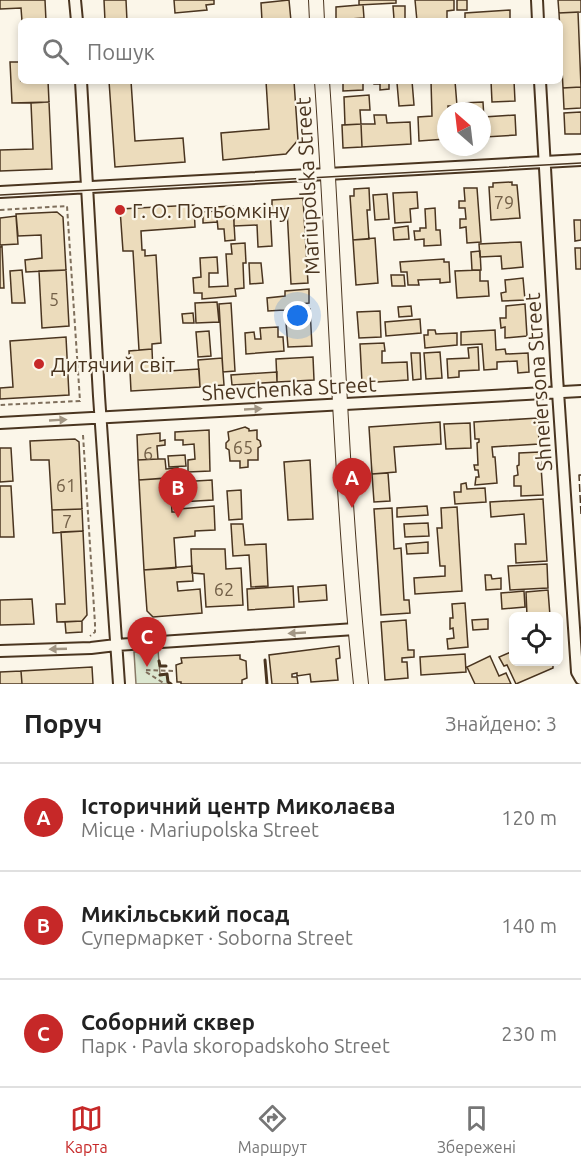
<!DOCTYPE html>
<html lang="uk">
<meta charset="utf-8">
<style>
:root{--surface:#fff;--page:#f2f2f2;--text:#222;--muted:#767676;--line:#e0e0e0;--accent:#c62828}
body{margin:0;font-family:Ubuntu,sans-serif;background:var(--page);color:var(--text)}
.controls{position:absolute;right:18px;bottom:18px;display:grid;overflow:hidden;border-radius:9px;box-shadow:0 3px 9px #0003}
.controls button{width:54px;height:54px;display:grid;place-items:center;padding:0;border:0;border-bottom:2px solid var(--line);background:var(--surface);color:var(--text);font:30px sans-serif}
.compass{position:absolute;left:437px;top:102px;width:54px;height:54px;border-radius:50%;background:var(--surface);box-shadow:0 3px 9px #0003;rotate:332deg}
.you{position:absolute;left:298px;top:316px;width:21px;height:21px;margin:-15px;border:4px solid #fff;border-radius:50%;background:#1a73e8;box-shadow:0 0 0 9px #1a73e833}
.badge{display:grid;place-items:center;width:39px;height:39px;border-radius:50%;background:var(--accent);color:#fff;font-size:20px;font-weight:700}
.pin{position:absolute;translate:-50% -50px;filter:drop-shadow(0 2px 3px #0008)}
.pin::after{content:'';position:absolute;top:32px;width:21px;height:18px;background:inherit;clip-path:polygon(0 0,100% 0,50% 100%)}
.list{margin:0;padding:0;list-style:none}
h2{display:flex;justify-content:space-between;align-items:center;height:78px;margin:0;padding:0 24px;font-size:26px}
h2 small{font-size:20px;font-weight:400;color:var(--muted)}
.list li{display:grid;grid-template-columns:39px 1fr auto;gap:18px;align-items:center;box-sizing:border-box;height:108px;padding:0 24px;border-top:2px solid var(--line)}
.list b{display:block;font-size:22px;white-space:nowrap}
.list p{margin:0;font-size:20px;white-space:nowrap;color:var(--muted)}
.list em{font-size:20px;font-style:normal;color:var(--muted)}
.icon{flex:none;width:33px;height:33px;fill:none;stroke:currentColor;stroke-width:2;stroke-linecap:round;stroke-linejoin:round}
.map{position:relative;flex:none;width:581px;height:684px;overflow:hidden}
.search{position:absolute;background:var(--surface);box-shadow:0 3px 9px #0003;left:18px;right:18px;top:18px;height:66px;display:flex;align-items:center;gap:15px;box-sizing:border-box;padding:0 21px;border-radius:9px;color:var(--muted);font-size:22px}
.sheet{height:402px;background:var(--surface)}
nav{display:flex;justify-content:space-around;align-items:center;box-sizing:border-box;height:84px;border-top:2px solid var(--line);background:var(--surface);font-size:16px;color:var(--muted)}
nav a{display:grid;justify-items:center;gap:3px}
nav .on{color:var(--accent)}
.map>svg:first-child{display:block}
.green{fill:#dce7d0;stroke:#887966;stroke-width:1.5}
.building{fill:#ecdcbc;stroke:#4a3520;stroke-width:1.5}
.lines{fill:none;stroke-linecap:round;stroke-linejoin:round}
.street-casing{stroke:#4a3520;stroke-width:14}
.secondary-casing{stroke:#4a3520;stroke-width:16}
.path{stroke:#7f6f5c;stroke-width:2;stroke-dasharray:4.5 3;stroke-linecap:butt}
.street{stroke:#fbf6e9;stroke-width:10}
.secondary{stroke:#fbf6e9;stroke-width:14}
.tram{stroke:#4a3520;stroke-width:1.5}
.fence{stroke:#4a3520;stroke-width:1.5;stroke-dasharray:8 3;stroke-linecap:butt}
.wall{stroke:#4a3520;stroke-width:3}
.oneway{fill:#a29684}
.poi-dot{fill:#c62828;stroke:#fbf6e9;stroke-width:2}
.labels{text-anchor:middle;dominant-baseline:central;stroke-width:4.5;stroke-linejoin:round;paint-order:stroke}
.number-label{font-size:18px;fill:#725f47}
.street-label{font-size:21px;fill:#4a3520;stroke:#fbf6e9}
.poi-label{font-size:21px;fill:#4a3520;stroke:#fbf6e9;text-anchor:start}
</style>
<div class="map">
<svg width="581" height="684" viewBox="0 0 581 684">
<rect width="100%" height="100%" fill="#fbf6e9"/>
<path class="green" d="M158,650L160,674H167L168,682L171,684H136L134,652Z"/>
<path class="building" d="M0,0H45L46,21H22L21,8L0,9Z
M104,0H126L127,21H105Z
M174,0H214V4L206,5L207,10L175,13Z
M289,0L291,21H262L261,3Z
M359,0H396V3L359,5Z
M415,0H454V10L447,11V21H417Z
M457,0H467V10H457Z
M558,0H581V12L559,13Z
M359,5H363L364,18L336,20V7Z
M393,6H405V19H394Z
M510,10V21H465V13Z
M578,12L581,87L563,88L559,13Z
M10,62H21V81H48L49,102L12,103Z
M109,81H131L135,141L183,138L185,162L115,167Z
M266,81H294L298,140L286,154L223,160L221,133L269,129Z
M343,81H363V90L343,91Z
M374,81H412L414,105L399,106L397,83H389V89L380,90V84H374Z
M431,81H455L457,106H448V111H446V139L419,141L418,117L432,116Z
M491,81H514L515,101L492,102Z
M581,87V108L564,109L563,88Z
M369,95L370,110H360L361,124L345,125L344,97Z
M49,102L52,169L0,171V150L33,149L31,103Z
M483,102L485,137H482V111H462V103Z
M581,112V134H565L564,113Z
M374,115H386L387,123L410,122L411,144L362,147L361,124H375Z
M515,115L516,135L485,137L484,117Z
M361,124L362,147L343,148L342,125Z
M512,182V185H517L520,218L491,220L489,187H493V183Z
M369,188L370,210H367L369,239L353,240L350,196H354V189Z
M464,188H477L481,242L467,243L466,227L460,228V219H466L465,208H459V201H465Z
M417,192L418,208L410,209L411,222L395,223L393,193Z
M387,194L389,219L375,220L373,195Z
M303,198L308,283L291,284L287,209L280,210L281,214L272,215V200Z
M194,205L195,227L141,231L142,250H145V256L156,255L161,343L152,344V349L139,350L133,251H123L120,209Z
M233,206L235,240L225,241L224,229H218L216,207Z
M270,208L272,246L258,247L257,225L234,226V210Z
M435,208L436,230H440L441,245L424,246V239L415,240L414,231H420V228H426L425,209Z
M217,211V222L203,223V212Z
M57,212L63,217L66,270L26,272L25,260L42,258L41,235L18,236L16,214Z
M16,216L18,244L0,245V218Z
M574,220H581V240L575,241Z
M408,226L409,239L394,240L393,228Z
M375,238L378,283L356,285L353,240Z
M521,242L523,267L502,269L501,256L480,257L479,244Z
M245,243L246,263H243L244,288L235,289L236,296L202,299V293H194L193,278L201,277L200,258L217,257L218,273H209V287L228,286L226,254H232L231,244Z
M2,246L4,288H0V247Z
M575,248H581V269H576Z
M480,251L481,270H472L471,252Z
M444,259V262H449L450,282L440,283V279L418,280L419,285H408L407,272H401L400,262Z
M249,263H261L263,283L250,284Z
M22,270L25,303H12L10,271Z
M66,270L69,326L42,328L39,271Z
M480,270V281H488L489,296L457,298L455,271Z
M391,275H404L405,286H392Z
M523,278L525,300L502,301L501,293L506,292L505,280Z
M309,289V303L301,304V309L268,311L267,298L285,296V291Z
M217,302L219,322L196,323L195,303Z
M231,303L235,371L223,372L219,304Z
M525,304L527,336L505,338V327L501,328L500,318H506V306Z
M411,306L412,316L399,317L398,307Z
M301,309H310L312,346L288,347L285,310Z
M380,311L381,337L359,338L357,312Z
M193,313L194,323H183L182,314Z
M420,319L421,333L386,336L385,322Z
M278,327V337H283L284,351L246,354L245,333L254,332L255,339H261L260,328Z
M428,330H435L436,334L457,333V345L425,348L424,335H428Z
M495,330L496,350L505,349L506,354L528,353L529,372L518,373L517,361L497,362V369L484,370L482,344L461,345V332Z
M209,331L211,356L198,357L196,332Z
M66,337L69,395L0,399V388L13,387L10,341Z
M384,343L385,351H382V363L407,362L408,380L362,383L360,344Z
M478,347L479,370L459,371V377L448,378L447,359L469,358L468,348Z
M152,349L153,372L199,369L200,387L131,391L129,351Z
M440,352L442,378L426,379L424,353Z
M411,353H420L421,379L413,380Z
M313,357L314,380L277,382L276,359Z
M222,358L224,385L200,387L198,360Z
M277,372V382L232,385L231,375Z
M538,418L539,444L492,447L493,457H495L497,483L475,485L476,477H479L478,470H475L474,465H478L477,443L479,442V439H475L474,422Z
M440,422L441,444L394,447L396,472L372,474L369,427Z
M470,423L471,448L446,449L444,424Z
M245,427L249,429V431L257,430V439L260,441L261,446L258,448V460H248V467L240,468V461H230L229,450L226,448V443L229,440L228,432Z
M209,430L210,471L188,472V460L195,459L194,444L183,445V440H175V432Z
M160,433V441L165,440V445L157,446L158,459L138,460L137,435Z
M75,439L79,442L82,509L52,510L49,460H31L30,441Z
M0,448H11L13,481L0,482Z
M540,452L543,495L521,496V486H514V476L518,475L517,466L519,465V453Z
M185,455L186,466L169,467L168,456Z
M158,459H165L166,469L178,468L179,477L139,480L138,460Z
M310,460L313,519L288,520L284,462Z
M388,473L390,501L374,502L372,474Z
M170,478L172,512H179V509L214,506L215,530L195,531V536L174,538L176,568L144,570L139,480Z
M212,480L213,500L180,502L179,482Z
M466,483L467,489L485,488L486,502L455,504L454,492H461V484Z
M0,486H11L14,537H0Z
M241,490L242,519L229,520L227,491Z
M543,499L547,561L516,563L515,544H526L524,514L491,517L490,502Z
M427,506L428,515L397,517V508Z
M457,507L462,591L415,594L414,578L445,576V566H440L437,528H442L441,508Z
M392,508L394,549L401,548L404,600H409L410,613L381,615L374,509Z
M82,509L83,531L53,533L52,510Z
M428,523L429,536L405,537L404,524Z
M231,524H243L245,545L266,544L268,586L251,587L249,555L233,556Z
M83,531L87,615L82,621L57,622L56,604H65L61,532Z
M428,542V553L407,554L406,544Z
M191,549H225L226,569L241,568L243,605L206,607L204,574L192,573Z
M547,564L548,588L510,590L508,566Z
M192,566L193,581L177,582L178,591L200,589L202,613L153,617L147,611L144,570Z
M485,575H491L492,579L501,578V589L486,590Z
M326,585L327,600L299,602L298,587Z
M293,586L294,607L248,610L247,589Z
M548,590L550,616H527L526,592Z
M524,591L525,607L502,609L501,593Z
M32,599L34,624L0,625V600Z
M465,603L468,647L448,649L447,639L454,638L453,628L450,629V618H453L452,604Z
M488,619V629L473,630L472,620Z
M406,620L408,650H414V657L402,658V662H407L408,678L385,680L381,622Z
M82,621V632L66,633L65,622Z
M339,646L340,658L336,659L338,680L311,682L310,674L297,676V673L292,674V677H297L298,684H272L269,655Z
M511,652L514,662H553V668L516,684L507,665L504,666L499,657Z
M465,654L466,672L421,675L420,657Z
M240,655V659L246,661L247,678L242,680V684H181V682H177L176,665L182,663L181,658Z
M490,656L499,676L506,673L511,684H475L467,667Z
M92,667L93,684H22L21,671Z
M21,671L22,684H0V672Z"/>
<g class="lines">
<defs>
<path id="street" d="M75,0L77,21
M537,0L538,21
M81,81L99,396L119,684
M540,81L557,377L577,672L581,679
M0,192L581,160
M0,423L581,391
M0,651L91,648L116,645L355,629"/>
<path id="secondary" d="M316,0L317,21
M322,81C336,282 340,484 361,684"/>
</defs>
<use href="#street" class="street-casing"/>
<use href="#secondary" class="secondary-casing"/>
<path class="path" d="M0,210L67,206L80,401L0,405
M83,435L95,624V632L90,636
M146,670L176,671
M146,672L165,684"/>
<use href="#street" class="street"/>
<use href="#secondary" class="secondary"/>
<path class="tram" d="M0,195L581,163"/>
<path class="fence" d="M581,475H579L581,514"/>
<path class="wall" d="M265,660L267,684
M159,661L160,666H166
M160,675L167,674L168,682L171,684"/>
</g>
<defs><path id="oneway-solid" d="M-6-.8H1V-3.2L6.5 0L1 3.2V.8H-6Z" transform="scale(1.5)"/></defs>
<g class="oneway">
<use href="#oneway-solid" transform="translate(253 409) rotate(-3)"/>
<use href="#oneway-solid" transform="translate(58 420) rotate(-3)"/>
<use href="#oneway-solid" transform="translate(297 633) rotate(177)"/>
<use href="#oneway-solid" transform="translate(58 649) rotate(178)"/>
</g>
<g class="poi-dot">
<circle cx="120" cy="210" r="6"/>
<circle cx="39" cy="364" r="6"/>
</g>
<g class="labels">
<g class="number-label">
<text x="504" y="202">79</text>
<text x="54" y="299">5</text>
<text x="243" y="447">65</text>
<text x="148" y="453">6</text>
<text x="66" y="485">61</text>
<text x="67" y="521">7</text>
<text x="224" y="589">62</text>
</g>
<g class="street-label">
<text transform="translate(307 186) rotate(-93)">Mariupolska Street</text>
<text transform="translate(538 382) rotate(-94)">Shneiersona Street</text>
<text transform="translate(289 388) rotate(-3)">Shevchenka Street</text>
</g>
<g class="poi-label">
<text x="132" y="210">Г. О. Потьомкіну</text>
<text x="51" y="364">Дитячий світ</text>
</g>
</g>
</svg>
<div class="controls">
<button><svg class="icon" aria-label="locate" viewBox="0 0 24 24"><circle cx="12" cy="12" r="6"/><path d="M12 2v4M12 18v4M2 12h4M18 12h4"/></svg></button>
</div>
<svg class="compass" viewBox="-18 -18 36 36"><path d="M0-13l5 13h-10z" fill="#e53935"/><path d="M0 13l5-13h-10z" fill="#767676"/></svg>
<div class="you"></div>
<div class="pin badge" style="left:352px;top:508px">A</div>
<div class="pin badge" style="left:178px;top:518px">B</div>
<div class="pin badge" style="left:147px;top:667px">C</div>
<div class="search"><svg class="icon" aria-label="search" viewBox="0 0 24 24"><circle cx="10" cy="10" r="6"/><path d="M15 15l6 6"/></svg>Пошук</div>
</div>
<section class="sheet">
<h2>Поруч<small>Знайдено: 3</small></h2>
<ul class="list">
<li><span class="badge">A</span><div><b>Історичний центр Миколаєва</b><p>Місце · Mariupolska Street</p></div><em>120 m</em></li>
<li><span class="badge">B</span><div><b>Микільський посад</b><p>Супермаркет · Soborna Street</p></div><em>140 m</em></li>
<li><span class="badge">C</span><div><b>Соборний сквер</b><p>Парк · Pavla skoropadskoho Street</p></div><em>230 m</em></li>
</ul>
</section>
<nav>
<a class="on"><svg class="icon" aria-label="map" viewBox="0 0 24 24"><path d="M3 6l6-2 6 2 6-2v14l-6 2-6-2-6 2zM9 4v14M15 6v14"/></svg>Карта</a>
<a><svg class="icon" aria-label="directions" viewBox="0 0 24 24"><path d="M12 3l9 9-9 9-9-9zM9 14v-3h6M13 9l2 2-2 2"/></svg>Маршрут</a>
<a><svg class="icon" aria-label="saved" viewBox="0 0 24 24"><path d="M7 4h10v16l-5-4-5 4z"/></svg>Збережені</a>
</nav>
